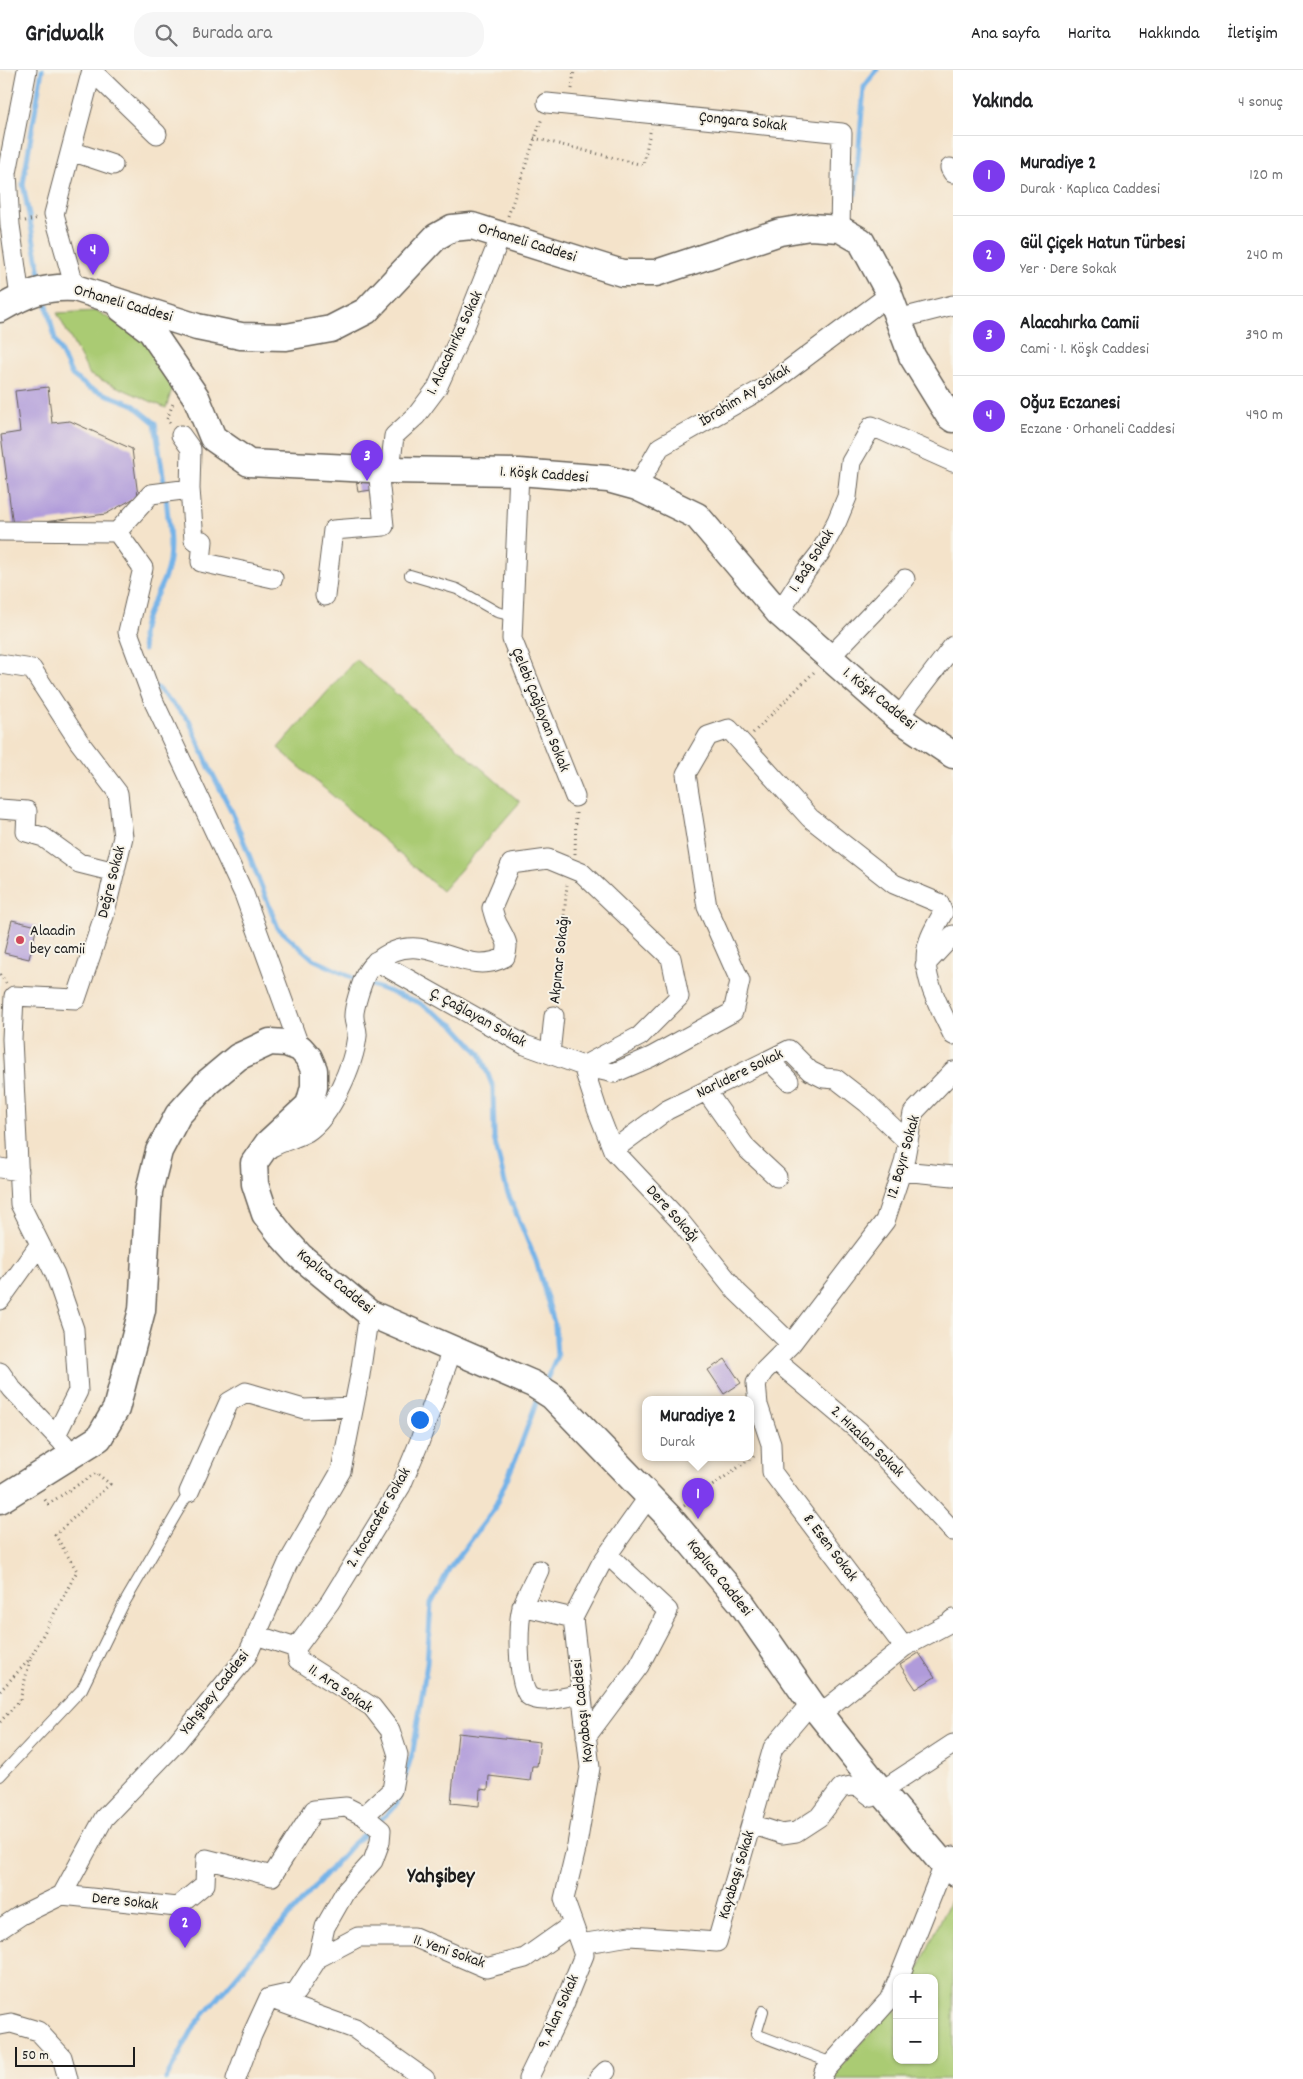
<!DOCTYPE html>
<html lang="tr">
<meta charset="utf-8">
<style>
:root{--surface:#fff;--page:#f6f6f6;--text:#202124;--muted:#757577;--line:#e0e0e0;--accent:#7c3aed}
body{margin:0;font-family:Dekko,sans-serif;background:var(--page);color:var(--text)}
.controls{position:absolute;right:15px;bottom:15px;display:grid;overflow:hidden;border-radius:10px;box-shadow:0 1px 4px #0004}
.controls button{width:45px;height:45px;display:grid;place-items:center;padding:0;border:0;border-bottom:1px solid var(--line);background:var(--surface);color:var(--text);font:25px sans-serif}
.scale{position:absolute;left:15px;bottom:12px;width:120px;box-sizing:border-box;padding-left:5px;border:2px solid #1c1c1c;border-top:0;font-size:14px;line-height:18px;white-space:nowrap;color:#1c1c1c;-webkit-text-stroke:4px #f7f3e8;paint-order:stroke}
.you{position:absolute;left:419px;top:1349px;width:18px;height:18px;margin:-12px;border:4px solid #fff;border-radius:50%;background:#1a73e8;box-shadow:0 0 0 8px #1a73e833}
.badge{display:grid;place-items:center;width:32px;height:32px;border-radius:50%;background:var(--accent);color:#fff;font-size:16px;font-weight:700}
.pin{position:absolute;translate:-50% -41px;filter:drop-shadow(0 1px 2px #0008)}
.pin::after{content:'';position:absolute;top:26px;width:18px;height:15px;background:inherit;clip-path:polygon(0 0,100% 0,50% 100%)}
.popup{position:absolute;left:642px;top:1326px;width:112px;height:65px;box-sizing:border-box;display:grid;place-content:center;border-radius:10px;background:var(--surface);filter:drop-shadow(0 1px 4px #0005);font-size:16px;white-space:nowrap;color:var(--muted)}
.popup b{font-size:19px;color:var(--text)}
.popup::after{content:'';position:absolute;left:50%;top:100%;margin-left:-10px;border:10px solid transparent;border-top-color:var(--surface)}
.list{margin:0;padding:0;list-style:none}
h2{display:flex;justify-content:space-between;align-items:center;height:65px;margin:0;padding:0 20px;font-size:21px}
h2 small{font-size:16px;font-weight:400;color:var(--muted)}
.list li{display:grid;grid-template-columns:32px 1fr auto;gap:15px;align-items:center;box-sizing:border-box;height:80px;padding:0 20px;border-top:1px solid var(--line)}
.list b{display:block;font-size:19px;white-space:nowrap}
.list p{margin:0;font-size:16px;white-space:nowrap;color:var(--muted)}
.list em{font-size:16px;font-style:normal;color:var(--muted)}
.icon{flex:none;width:28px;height:28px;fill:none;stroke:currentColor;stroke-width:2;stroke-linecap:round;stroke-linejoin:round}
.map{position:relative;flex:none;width:953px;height:2009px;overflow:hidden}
header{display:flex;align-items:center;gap:30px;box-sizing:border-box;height:70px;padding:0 25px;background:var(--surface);border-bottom:1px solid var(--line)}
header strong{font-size:24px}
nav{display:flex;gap:28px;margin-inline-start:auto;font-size:18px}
.search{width:350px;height:45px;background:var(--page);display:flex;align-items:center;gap:12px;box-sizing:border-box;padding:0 18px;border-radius:20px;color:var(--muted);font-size:19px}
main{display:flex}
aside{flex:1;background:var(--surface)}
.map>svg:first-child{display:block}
.green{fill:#aacb73;stroke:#637448}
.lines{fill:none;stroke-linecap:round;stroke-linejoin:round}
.stream{stroke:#75b3e8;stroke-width:5}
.building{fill:#b09bda}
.service-casing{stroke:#686259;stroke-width:12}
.minor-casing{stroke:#686259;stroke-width:21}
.secondary-casing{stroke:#686259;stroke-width:29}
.path{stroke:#686259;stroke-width:3;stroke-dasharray:1 4;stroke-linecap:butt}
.service{stroke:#fff;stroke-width:10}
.minor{stroke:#fff;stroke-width:19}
.secondary{stroke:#fff;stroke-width:26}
.poi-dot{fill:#d1495b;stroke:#f7f3e8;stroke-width:2}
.labels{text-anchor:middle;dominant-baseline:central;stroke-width:4;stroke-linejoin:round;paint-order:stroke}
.street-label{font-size:16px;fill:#1c1c1c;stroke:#f7f3e8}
.poi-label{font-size:16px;fill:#1c1c1c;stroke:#f7f3e8;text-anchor:start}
.district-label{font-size:21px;font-weight:bold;fill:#1c1c1c;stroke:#f7f3e8}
</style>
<header>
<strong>Gridwalk</strong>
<div class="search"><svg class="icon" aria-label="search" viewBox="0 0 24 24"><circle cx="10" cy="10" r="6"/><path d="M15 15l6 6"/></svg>Burada ara</div>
<nav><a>Ana sayfa</a><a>Harita</a><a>Hakkında</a><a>İletişim</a></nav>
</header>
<main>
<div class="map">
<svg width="953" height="2009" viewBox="0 0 953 2009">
<rect width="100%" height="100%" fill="#f7f3e8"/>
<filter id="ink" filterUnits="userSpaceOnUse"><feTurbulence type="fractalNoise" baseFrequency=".02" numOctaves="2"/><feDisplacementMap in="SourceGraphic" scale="10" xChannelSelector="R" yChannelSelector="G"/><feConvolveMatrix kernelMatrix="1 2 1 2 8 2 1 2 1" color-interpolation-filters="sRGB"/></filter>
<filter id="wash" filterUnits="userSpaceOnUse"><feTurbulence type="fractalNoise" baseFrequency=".0096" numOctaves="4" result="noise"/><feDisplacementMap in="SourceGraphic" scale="20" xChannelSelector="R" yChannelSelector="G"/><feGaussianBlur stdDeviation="1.12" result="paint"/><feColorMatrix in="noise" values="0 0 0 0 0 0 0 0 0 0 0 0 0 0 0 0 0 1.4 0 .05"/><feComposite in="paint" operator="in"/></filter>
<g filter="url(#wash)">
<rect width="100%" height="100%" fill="#f4e3ca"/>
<path class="green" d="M97,241L144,269L175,310L166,338L90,305L57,243Z
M356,589L520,732L442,821L278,678Z
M953,1824V2009H829L897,1934V1990H934V1908H914Z"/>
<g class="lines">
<path class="stream" d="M42,0L23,114L42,214
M855,124L864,17L877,0
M45,227L55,270L72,305L89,318L132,334L155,353L165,418
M144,580C135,552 160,526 167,500C173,477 168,450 166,427
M156,617L189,650L209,697L232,742L278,858L313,889L357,910L418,932L455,956L480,984L493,1017L494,1068L507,1121L536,1191L555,1256L557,1286L545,1313
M166,2009L195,1955L255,1884L352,1775L396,1736L413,1681L427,1593L431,1534L449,1499L493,1441L516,1388L538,1328"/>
</g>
<g id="blocks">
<path class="building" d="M48,317L52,353L70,351L132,379L138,426L106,444L13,456L1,365L20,362L15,321Z
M375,399L378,419L358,422L355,402Z
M12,850L37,856L29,889L4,883Z
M725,1289L741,1313L724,1324L708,1300Z
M919,1583L935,1607L916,1619L900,1595Z
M458,1663L540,1672L537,1696H532L530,1711L489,1706L488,1720L480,1719L479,1736L451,1733Z"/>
</g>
</g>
<g filter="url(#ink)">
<use href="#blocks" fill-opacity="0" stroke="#686259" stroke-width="1"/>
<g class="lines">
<defs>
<path id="service" d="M410,505L457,519L497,542L513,546
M0,1706L82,1619L122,1537L189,1422
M763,1941L756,1964L832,1993"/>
<path id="minor" d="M92,1L157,64
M547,33L842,63L840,159
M71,81L113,95
M950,98L953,103
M75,218L54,144L92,0
M20,227L10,155L7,103L27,0
M898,249L953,235
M181,365L191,379L190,419L194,470L203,471L201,492L273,508
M390,400L394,366L416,346L437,318L465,256L501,165
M519,402L512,569L575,727
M637,417L660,377L767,316L889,225
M0,461L117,462L151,424L190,419
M117,462L143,498L128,562L154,632L244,824L300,978
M325,526L333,460L384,456L378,399
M779,543L806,501L820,483L837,451L847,427L851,392L872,356L953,392
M829,588L905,509
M0,594L32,599L80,673L118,723L123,767L104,846L76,929L14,926L12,969L20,1134L55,1204L74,1259L78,1321L56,1365
M898,648L953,576
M0,739L27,741L26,762L43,767L79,793L115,802
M376,891L525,975L583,996L614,1003L651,987L733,942L740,911L707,837L686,704L708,666L729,659L810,748L894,814L939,833L943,843C938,852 932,861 929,871C918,902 940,938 953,965
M925,895L953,865
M550,984L554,946
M769,990L789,1011
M583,996L597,1039L613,1080L679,1150L737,1222L791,1274
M706,1021L747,1079L777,1107
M272,1077C283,1071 296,1068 307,1062C331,1047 354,994 357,966C358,960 354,954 354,947C353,939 362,912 366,904C368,900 372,895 376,892C424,852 461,911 505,887C510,873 505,869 499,857C495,851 494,844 492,838L511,794L548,789L582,803L671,888L679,927L640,966L583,996
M613,1080L667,1040L789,980L810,1001L824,1008L836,1009L867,1033L908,1072
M0,1098L19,1101
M902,1101L953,1106
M0,1230L40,1174
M775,1290L859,1361L953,1461
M0,1302L12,1319L64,1374
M189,1422L229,1332L246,1322L304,1339L353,1337
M539,1500C534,1512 527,1523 523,1535C517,1550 517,1614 529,1626C539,1635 569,1626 581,1624
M522,1536L573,1548
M256,1565L296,1578
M904,1577L772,1402L771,1374L758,1335L756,1313L764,1301L791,1274L885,1151L904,1093L913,1043L953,1001
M296,1578L330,1532L401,1416L419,1373L452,1280
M296,1578L298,1590L372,1637L390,1660L398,1685L392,1720L364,1746
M820,1644L904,1577L949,1553L953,1549
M586,1667L639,1596L668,1541L608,1485
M751,1754L782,1764L796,1762L819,1747L841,1718L851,1716L859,1717L872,1727L953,1674
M62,1825L177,1837L205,1814L206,1789L272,1806L314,1740L346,1737L364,1746L381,1760L380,1772L373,1791L345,1822L325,1857L318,1888L296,1922L269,1928
M0,1859L21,1845L62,1825L104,1748L177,1672L247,1586L288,1493L341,1401L360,1305L369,1243
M580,1874L630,1866L717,1872L773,1678L811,1633
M318,1888L358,1867H414L486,1898L525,1888L573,1854
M899,1908L944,1795L953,1786
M269,1928L355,1959L425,2009
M0,1955L11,1953L38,1961L62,1987L68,2009
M236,2009L252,1965L269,1928
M528,2009L563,1937L584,1885L564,1829L577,1775L590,1698L573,1548L601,1494L650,1425
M598,2009L606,2001
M822,2009L824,2002L889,1930L897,1912"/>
<path id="secondary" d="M0,239C26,224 44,216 75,218L197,257L241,266L286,267L331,259L366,241L436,167L452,158L472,156L622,203H656L780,162L810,157L840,159L861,171L887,219L912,286L949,346L953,349
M122,239L151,261L196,327L213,368L249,393L390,400L519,402L608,409L637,417L697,446L779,543L898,648L953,685
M0,1430L99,1368L116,1339L142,1240L149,1121L159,1081L178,1045L208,1012L238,987L270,972L286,973L300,978L309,988L314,1000V1017L309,1035L268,1073L254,1093L255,1114L265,1144L282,1166L300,1186L369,1243L533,1314L552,1326L669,1447L740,1531L811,1633L882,1722L944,1795L953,1802"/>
</defs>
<use href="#service" class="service-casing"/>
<use href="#minor" class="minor-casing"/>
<use href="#secondary" class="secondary-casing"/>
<path class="path" d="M572,19L574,0
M534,68L643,95L651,58
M508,146L542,48
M25,151L39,148
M170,353L167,349L174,331
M753,663L816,600
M575,784L576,743
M0,904L6,913
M556,930L567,815
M684,1436L754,1386
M0,1621L30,1589L77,1501L55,1465L110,1414L96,1403L48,1434L43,1427
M0,1652L20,1630L30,1590"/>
<use href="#service" class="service"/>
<use href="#minor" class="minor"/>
<use href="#secondary" class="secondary"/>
</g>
</g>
<circle class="poi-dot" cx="20" cy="870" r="5"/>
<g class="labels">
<g class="street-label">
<text transform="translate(743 52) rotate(6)">Çongara Sokak</text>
<text transform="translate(527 173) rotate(17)">Orhaneli Caddesi</text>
<text transform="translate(123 234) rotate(16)">Orhaneli Caddesi</text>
<text transform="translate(455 273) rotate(-65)">1. Alacahırka Sokak</text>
<text transform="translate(745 326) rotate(-32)">İbrahim Ay Sokak</text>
<text transform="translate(544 405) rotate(4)">1. Köşk Caddesi</text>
<text transform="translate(812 491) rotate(-58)">1. Bağ Sokak</text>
<text transform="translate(879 629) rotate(39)">1. Köşk Caddesi</text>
<text transform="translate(540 640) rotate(68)">Çelebi Çağlayan Sokak</text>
<text transform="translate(112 812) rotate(-76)">Değre Sokak</text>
<text transform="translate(560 890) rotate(-84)">Akpınar Sokağı</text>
<text transform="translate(478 948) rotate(29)">Ç. Çağlayan Sokak</text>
<text transform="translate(740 1004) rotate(-26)">Narlıdere Sokak</text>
<text transform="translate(904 1087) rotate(-74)">12. Bayır Sokak</text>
<text transform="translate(672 1144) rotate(48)">Dere Sokağı</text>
<text transform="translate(335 1212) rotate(39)">Kaplıca Caddesi</text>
<text transform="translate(867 1372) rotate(44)">2. Hızalan Sokak</text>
<text transform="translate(379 1448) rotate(-60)">2. Kocacafer Sokak</text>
<text transform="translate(830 1478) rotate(53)">8. Esen Sokak</text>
<text transform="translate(719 1508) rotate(51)">Kaplıca Caddesi</text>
<text transform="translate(340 1619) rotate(34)">11. Ara Sokak</text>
<text transform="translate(215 1623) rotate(-52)">Yahşibey Caddesi</text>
<text transform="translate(583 1641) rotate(-96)">Kayabaşı Caddesi</text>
<text transform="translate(737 1805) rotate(-73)">Kayabaşı Sokak</text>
<text transform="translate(125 1832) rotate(6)">Dere Sokak</text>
<text transform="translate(449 1882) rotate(19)">11. Yeni Sokak</text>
<text transform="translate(559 1942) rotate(-66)">9. Alan Sokak</text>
</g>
<g class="poi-label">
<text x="30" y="861">Alaadin<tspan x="30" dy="18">bey camii</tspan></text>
</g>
<g class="district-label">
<text x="441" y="1808">Yahşibey</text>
</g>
</g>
</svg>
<div class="controls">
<button>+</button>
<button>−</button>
</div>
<div class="scale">50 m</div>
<div class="you"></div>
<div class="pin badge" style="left:698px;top:1449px">1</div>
<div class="popup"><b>Muradiye 2</b>Durak</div>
<div class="pin badge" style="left:185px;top:1878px">2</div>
<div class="pin badge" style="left:367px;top:411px">3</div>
<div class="pin badge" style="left:93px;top:205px">4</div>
</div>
<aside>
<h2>Yakında<small>4 sonuç</small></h2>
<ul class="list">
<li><span class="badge">1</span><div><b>Muradiye 2</b><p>Durak · Kaplıca Caddesi</p></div><em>120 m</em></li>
<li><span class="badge">2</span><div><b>Gül Çiçek Hatun Türbesi</b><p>Yer · Dere Sokak</p></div><em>240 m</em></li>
<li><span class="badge">3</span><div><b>Alacahırka Camii</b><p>Cami · 1. Köşk Caddesi</p></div><em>390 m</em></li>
<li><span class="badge">4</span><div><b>Oğuz Eczanesi</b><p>Eczane · Orhaneli Caddesi</p></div><em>490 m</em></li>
</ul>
</aside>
</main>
